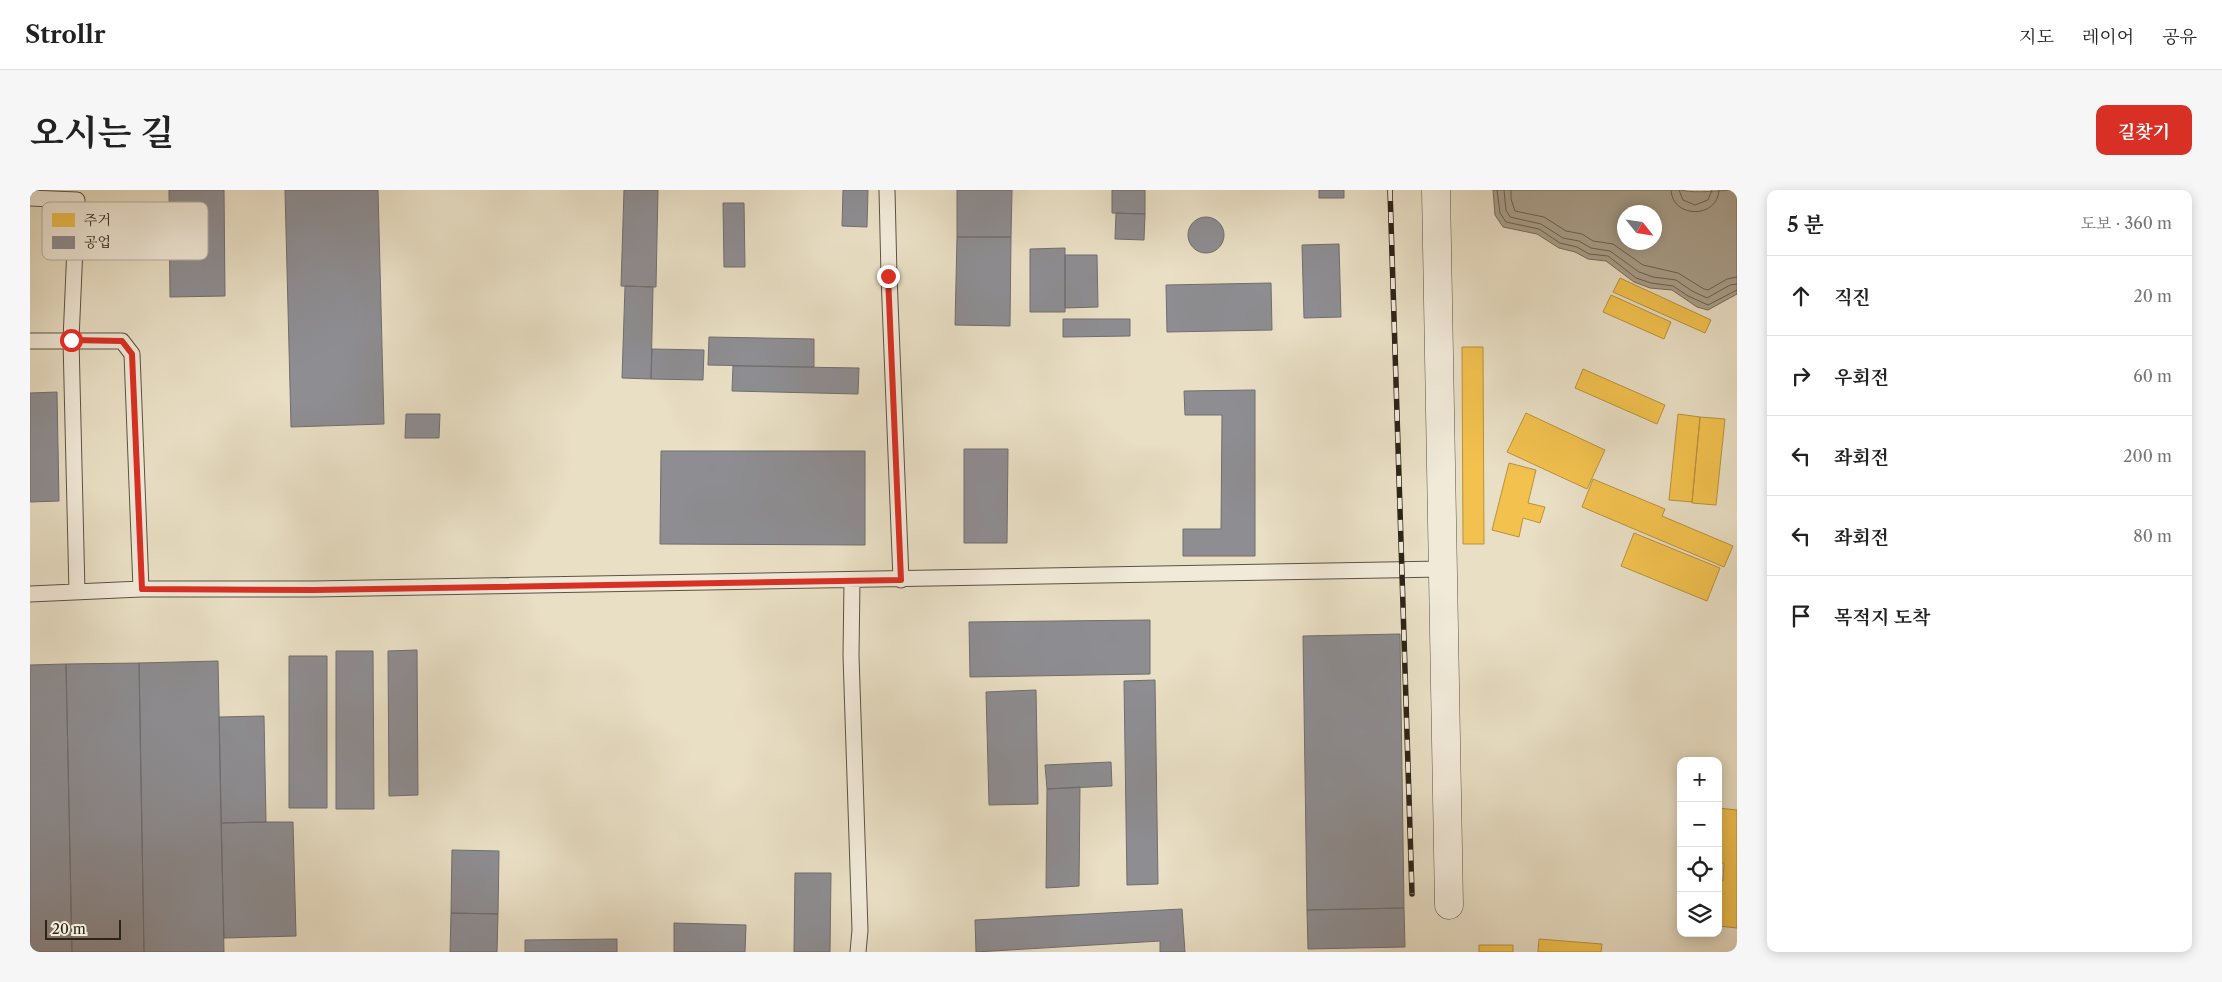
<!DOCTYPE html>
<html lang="ko">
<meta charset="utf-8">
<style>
:root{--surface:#fff;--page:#f6f6f6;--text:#222;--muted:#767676;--line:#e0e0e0;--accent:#d93025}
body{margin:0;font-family:"Libre Caslon Text","Noto Serif KR",serif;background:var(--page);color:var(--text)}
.controls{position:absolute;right:15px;bottom:15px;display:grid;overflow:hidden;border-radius:10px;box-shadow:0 2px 12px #0003}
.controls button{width:45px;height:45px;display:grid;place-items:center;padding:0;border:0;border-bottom:1px solid var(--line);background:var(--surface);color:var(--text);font:25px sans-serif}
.compass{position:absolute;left:1587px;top:15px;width:45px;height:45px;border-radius:50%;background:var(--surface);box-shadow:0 2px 12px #0003;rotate:120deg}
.scale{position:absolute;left:15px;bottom:12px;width:76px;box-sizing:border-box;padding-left:5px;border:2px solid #2c2419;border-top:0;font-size:14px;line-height:18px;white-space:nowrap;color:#2c2419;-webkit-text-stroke:4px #f1ead9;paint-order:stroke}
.stop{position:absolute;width:15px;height:15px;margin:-11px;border:4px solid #d93025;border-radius:50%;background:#fff}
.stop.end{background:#d93025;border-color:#fff;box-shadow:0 1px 5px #0008}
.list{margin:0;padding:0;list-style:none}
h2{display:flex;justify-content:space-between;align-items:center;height:65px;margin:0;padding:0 20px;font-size:21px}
h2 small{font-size:16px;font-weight:400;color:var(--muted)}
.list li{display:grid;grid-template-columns:32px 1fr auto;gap:15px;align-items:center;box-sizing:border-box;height:80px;padding:0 20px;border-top:1px solid var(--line)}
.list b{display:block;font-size:19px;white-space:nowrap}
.list em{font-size:16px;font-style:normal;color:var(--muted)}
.icon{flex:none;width:28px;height:28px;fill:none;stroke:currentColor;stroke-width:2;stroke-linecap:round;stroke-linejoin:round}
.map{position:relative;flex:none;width:1707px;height:762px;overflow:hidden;border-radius:10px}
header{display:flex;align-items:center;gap:30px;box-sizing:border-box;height:70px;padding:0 25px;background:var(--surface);border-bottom:1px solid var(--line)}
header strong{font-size:24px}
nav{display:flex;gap:28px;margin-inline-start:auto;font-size:18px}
.intro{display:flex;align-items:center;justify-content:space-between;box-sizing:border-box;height:120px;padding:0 30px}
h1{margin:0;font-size:35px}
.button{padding:12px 22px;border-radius:10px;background:var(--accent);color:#fff;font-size:18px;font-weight:700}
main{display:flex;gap:30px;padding:0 30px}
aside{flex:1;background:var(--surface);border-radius:10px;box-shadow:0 2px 12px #0003}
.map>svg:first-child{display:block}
.water{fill:#a99f8b;stroke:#776e5d;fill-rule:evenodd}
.homes{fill:#f2c14e;stroke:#b7923e}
.industry{fill:#8d8d92;stroke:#706e6e}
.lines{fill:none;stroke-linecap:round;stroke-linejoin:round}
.shore{stroke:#6a6252;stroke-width:1}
.service-casing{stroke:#5b5344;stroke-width:17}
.minor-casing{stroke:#5b5344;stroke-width:29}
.service{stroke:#f1ead9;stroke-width:15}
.minor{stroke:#f1ead9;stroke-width:28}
.rail-casing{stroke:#2c2419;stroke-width:5.5}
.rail{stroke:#f1ead9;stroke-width:4;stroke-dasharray:11;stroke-linecap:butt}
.route{stroke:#d93025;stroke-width:6}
.key{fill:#f1ead9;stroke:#b6af9f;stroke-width:1}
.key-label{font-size:14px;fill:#2c2419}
</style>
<header>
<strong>Strollr</strong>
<nav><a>지도</a><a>레이어</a><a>공유</a></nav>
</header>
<div class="intro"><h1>오시는 길</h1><a class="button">길찾기</a></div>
<main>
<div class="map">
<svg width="1707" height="762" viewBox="0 0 1707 762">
<rect width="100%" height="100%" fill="#e9dfc5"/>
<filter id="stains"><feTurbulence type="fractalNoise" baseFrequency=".004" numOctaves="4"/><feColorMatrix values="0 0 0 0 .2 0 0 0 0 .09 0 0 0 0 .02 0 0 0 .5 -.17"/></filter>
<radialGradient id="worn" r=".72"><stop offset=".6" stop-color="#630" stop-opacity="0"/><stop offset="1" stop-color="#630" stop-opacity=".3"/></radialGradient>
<path class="water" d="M1463,0H1650C1669,4 1688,0 1707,0V104L1678,120L1667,117L1642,100L1620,98L1604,92L1576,71L1558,69L1545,62L1529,58L1507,44L1473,37L1465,25ZM1594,22H1624V52H1594Z"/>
<path class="homes" d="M1590,88L1681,130L1675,143L1583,102Z
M1581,105L1641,132L1634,149L1573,122Z
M1432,157H1453L1454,354H1433Z
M1553,179L1635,215L1627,234L1545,198Z
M1496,223L1575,260L1557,299L1477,262Z
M1648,224L1670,227L1662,312L1639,310Z
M1670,227L1695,229L1686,315L1662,313Z
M1479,273L1506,280L1498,313L1515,317L1510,333L1493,328L1489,347L1462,340Z
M1563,289L1635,319L1632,326L1703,356L1694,377L1552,317Z
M1604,343L1690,378L1677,411L1591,376Z
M1688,618L1707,620V738L1688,736V690L1693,691L1694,673H1688Z
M1509,749L1572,754L1571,762H1508Z
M1449,755H1483V762H1449Z"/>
<path class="industry" d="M139,0H194L195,106L140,107Z
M255,0H348L354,234L261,237Z
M594,0H628L626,97L591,96Z
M813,0H838L837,37L812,36Z
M927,0H982L981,47H927Z
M1082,0H1115V24L1082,23Z
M1289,0H1314V8H1289Z
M693,13H714L715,77H694Z
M1086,23L1115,24L1114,50L1085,49Z
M1158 45a18 18 0 1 1 36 0a18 18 0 1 1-36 0Z
M927,47H981L980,136L925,135Z
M1309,54L1311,127L1274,128L1272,55Z
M1035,58V122H1000V59Z
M1035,65H1067L1068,117L1035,118Z
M1241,93L1242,140L1137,142L1136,95Z
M595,96L623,97L621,189L592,188Z
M1033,129H1100V146L1033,147Z
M679,147L784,149V177L678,175Z
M622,159L674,160L673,190L621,189Z
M703,176L829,178L828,204L702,201Z
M1225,200V366H1153V339H1191L1192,225H1155L1154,201Z
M27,202L29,311L0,312V203Z
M376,224H410L409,248H375Z
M934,259H978L977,353H934Z
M631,261H835V355L630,354Z
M1120,430V484L940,487L939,432Z
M1370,444L1374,718L1277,720L1273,446Z
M387,460L388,605L359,606L358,461Z
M306,461H343L344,619H306Z
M259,466H297V618H259Z
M188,471L194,762H114L109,473Z
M109,473L114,762H42L36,474Z
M36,474L42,762H0V475Z
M1125,490L1128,694L1097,695L1094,491Z
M1006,500L1008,614L959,615L956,502Z
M234,526L236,632L191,633L189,527Z
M1081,572L1082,596L1017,599L1015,575Z
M1050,597L1049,696L1016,698L1017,599Z
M236,632H263L266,746L194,748L191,633Z
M422,660L469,661L468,724L421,723Z
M765,683H801L800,762H764Z
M1374,718L1375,757L1278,759L1277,720Z
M1152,719L1155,762H1130V751L946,762L945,730Z
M421,723L468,724L467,762H420Z
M644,733L716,735L715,762H644Z
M587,749V762H495V750Z"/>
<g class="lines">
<path class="shore" d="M1467,0L1470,23L1476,32L1509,39L1530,53L1547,57L1559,64L1578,66L1606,88L1621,93L1643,96L1658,106L1678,115L1707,100
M1474,0L1476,20L1480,27L1511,34L1533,48L1549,51L1561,58L1580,61L1609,82L1623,87L1646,90L1662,101L1677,108L1700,95L1707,94
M1481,0V9L1485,21L1514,27L1536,41L1552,44L1563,51L1583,54L1613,75L1648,83L1674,99L1678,100L1697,89L1707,87
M1641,0C1642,29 1688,29 1689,0
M1649,0L1653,10L1665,15L1678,10L1682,0"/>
<defs>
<path id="service" d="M857,0L859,86L871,390
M0,8L47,10L41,150L47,402
M0,151H92L102,164L111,399
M822,391L821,465L830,740L828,762
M0,404L111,399H284L1412,379"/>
<path id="minor" d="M1406,0L1419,715"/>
</defs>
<use href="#service" class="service-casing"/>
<use href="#minor" class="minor-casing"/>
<use href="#service" class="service"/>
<use href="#minor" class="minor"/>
<defs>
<path id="rail" d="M1360,0L1382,704"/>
</defs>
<use href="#rail" class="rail-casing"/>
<use href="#rail" class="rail"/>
</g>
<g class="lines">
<path class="route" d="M41,150L92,151L102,164L112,399L284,400L871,390L858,86"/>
</g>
<rect x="12" y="12" width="166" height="58" rx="8" class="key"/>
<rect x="22" y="23" width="23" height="14" fill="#f2c14e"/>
<rect x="22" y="46" width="23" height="13" fill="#8d8d92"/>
<g class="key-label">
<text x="54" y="35">주거</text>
<text x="54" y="57">공업</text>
</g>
<rect width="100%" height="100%" filter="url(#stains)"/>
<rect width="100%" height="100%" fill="url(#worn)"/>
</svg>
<div class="controls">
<button>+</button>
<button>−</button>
<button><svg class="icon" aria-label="locate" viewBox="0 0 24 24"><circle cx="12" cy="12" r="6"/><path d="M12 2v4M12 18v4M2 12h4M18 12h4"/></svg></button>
<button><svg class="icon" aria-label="layers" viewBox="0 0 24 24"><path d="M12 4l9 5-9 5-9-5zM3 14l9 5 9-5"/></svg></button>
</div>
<svg class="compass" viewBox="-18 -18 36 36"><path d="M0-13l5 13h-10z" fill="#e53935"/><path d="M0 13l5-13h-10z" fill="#767676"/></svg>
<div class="scale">20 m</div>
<div class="stop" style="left:41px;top:150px"></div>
<div class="stop end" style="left:858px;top:86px"></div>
</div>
<aside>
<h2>5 분<small>도보 · 360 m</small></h2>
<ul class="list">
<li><svg class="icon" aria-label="ahead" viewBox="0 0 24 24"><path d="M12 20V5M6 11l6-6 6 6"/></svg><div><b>직진</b></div><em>20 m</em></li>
<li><svg class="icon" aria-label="right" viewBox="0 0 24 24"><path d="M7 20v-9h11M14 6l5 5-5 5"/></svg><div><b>우회전</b></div><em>60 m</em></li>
<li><svg class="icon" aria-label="left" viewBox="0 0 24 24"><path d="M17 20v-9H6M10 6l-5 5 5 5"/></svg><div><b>좌회전</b></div><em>200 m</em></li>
<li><svg class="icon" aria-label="left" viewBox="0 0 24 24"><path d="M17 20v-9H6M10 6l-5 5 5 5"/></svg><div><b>좌회전</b></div><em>80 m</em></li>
<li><svg class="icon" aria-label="arrive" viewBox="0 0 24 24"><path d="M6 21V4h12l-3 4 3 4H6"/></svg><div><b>목적지 도착</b></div></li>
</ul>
</aside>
</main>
